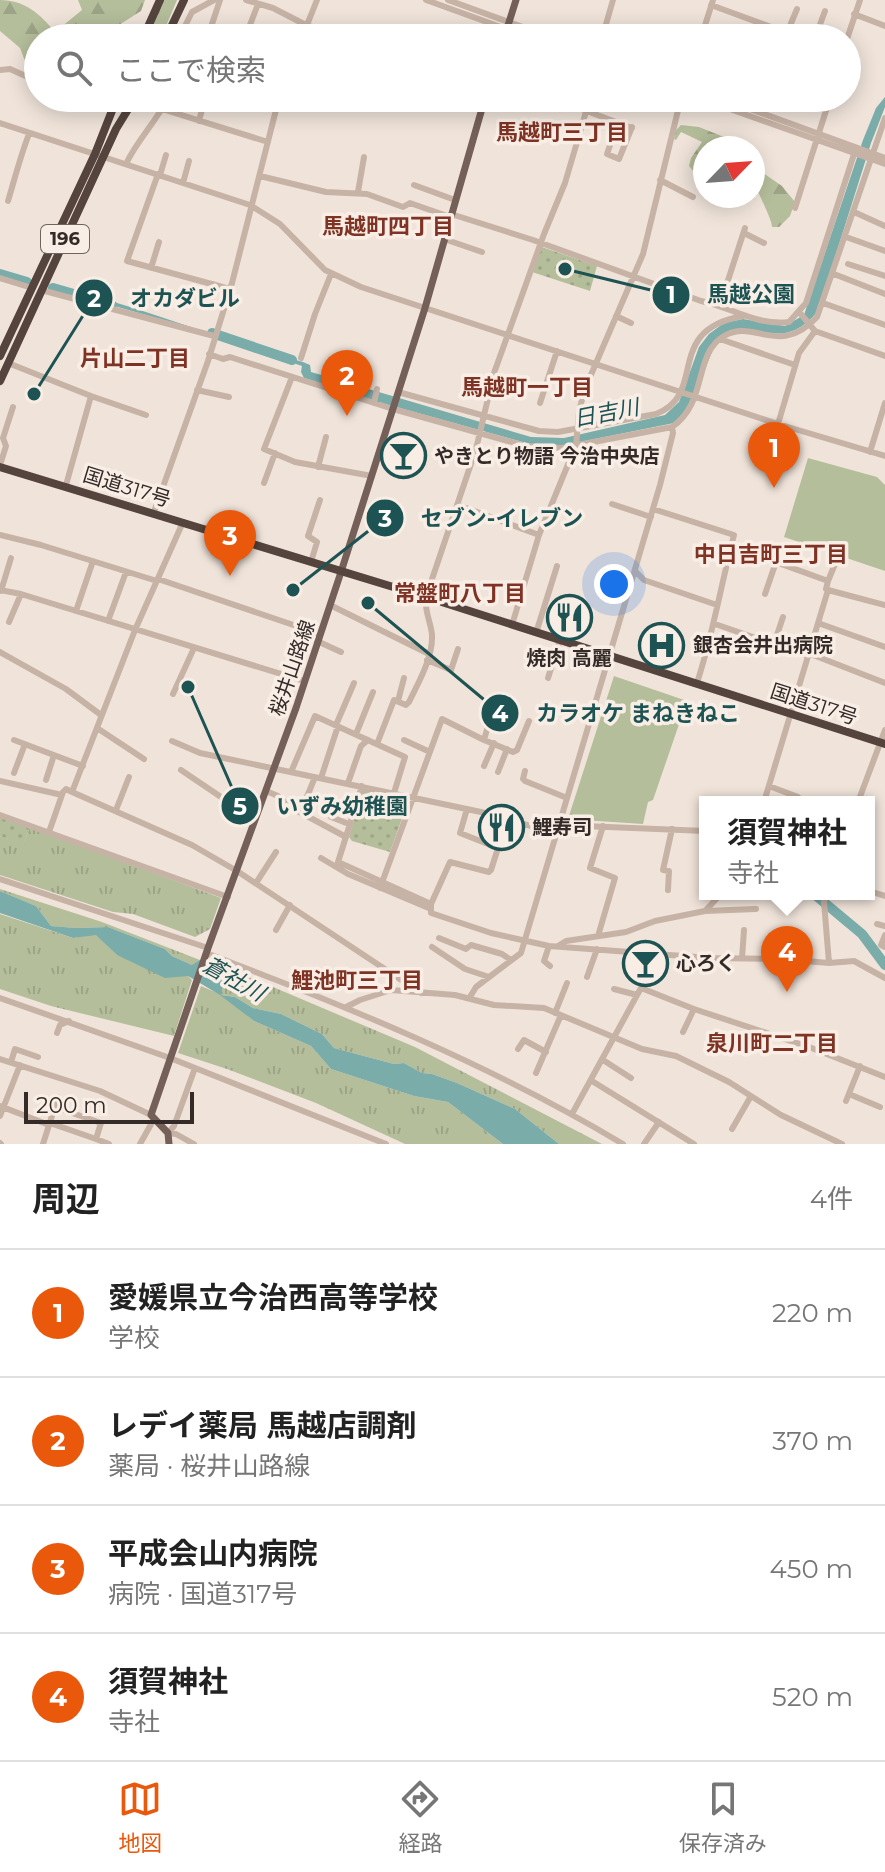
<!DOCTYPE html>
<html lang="ja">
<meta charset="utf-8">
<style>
:root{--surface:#fff;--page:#f2f2f2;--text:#222;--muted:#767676;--line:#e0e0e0;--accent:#ea580c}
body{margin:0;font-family:Montserrat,"Noto Sans JP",sans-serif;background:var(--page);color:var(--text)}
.compass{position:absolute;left:693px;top:136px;width:72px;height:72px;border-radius:50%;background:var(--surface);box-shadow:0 4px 20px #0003;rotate:65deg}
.scale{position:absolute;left:24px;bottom:20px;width:170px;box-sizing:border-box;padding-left:8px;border:4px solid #342a27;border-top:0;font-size:22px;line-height:28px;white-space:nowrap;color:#342a27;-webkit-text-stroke:6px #f8eee6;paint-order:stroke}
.you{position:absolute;left:614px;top:584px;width:28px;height:28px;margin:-20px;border:6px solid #fff;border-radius:50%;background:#1a73e8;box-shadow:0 0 0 12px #1a73e833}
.badge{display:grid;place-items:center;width:52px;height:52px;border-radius:50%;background:var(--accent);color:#fff;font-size:26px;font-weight:700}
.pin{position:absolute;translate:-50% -66px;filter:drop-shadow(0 2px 4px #0008)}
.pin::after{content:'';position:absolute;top:42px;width:28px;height:24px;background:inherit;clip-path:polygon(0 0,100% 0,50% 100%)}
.popup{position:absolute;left:699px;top:796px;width:176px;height:104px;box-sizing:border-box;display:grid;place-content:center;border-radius:0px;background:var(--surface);filter:drop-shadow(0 2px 6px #0005);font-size:26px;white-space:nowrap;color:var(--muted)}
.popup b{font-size:30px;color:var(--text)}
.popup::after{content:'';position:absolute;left:50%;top:100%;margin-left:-16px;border:16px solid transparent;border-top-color:var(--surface)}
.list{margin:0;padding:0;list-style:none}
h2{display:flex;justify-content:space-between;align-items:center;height:104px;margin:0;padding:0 32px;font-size:34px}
h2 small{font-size:26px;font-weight:400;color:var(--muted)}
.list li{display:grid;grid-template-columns:52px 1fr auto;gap:24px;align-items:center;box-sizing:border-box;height:128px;padding:0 32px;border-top:2px solid var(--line)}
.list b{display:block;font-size:30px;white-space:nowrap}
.list p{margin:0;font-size:26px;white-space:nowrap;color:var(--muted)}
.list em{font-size:26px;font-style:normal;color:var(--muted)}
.icon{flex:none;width:44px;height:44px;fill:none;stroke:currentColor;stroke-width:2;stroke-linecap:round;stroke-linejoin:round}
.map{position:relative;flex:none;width:885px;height:1144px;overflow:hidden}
.search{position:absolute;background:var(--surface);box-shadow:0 4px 20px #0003;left:24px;right:24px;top:24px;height:88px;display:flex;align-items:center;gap:20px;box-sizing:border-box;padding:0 28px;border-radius:44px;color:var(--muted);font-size:30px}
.sheet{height:616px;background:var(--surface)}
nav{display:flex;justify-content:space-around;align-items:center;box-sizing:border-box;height:112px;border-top:2px solid var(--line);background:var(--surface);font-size:22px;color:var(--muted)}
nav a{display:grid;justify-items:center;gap:4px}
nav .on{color:var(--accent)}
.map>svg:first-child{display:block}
.grass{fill:url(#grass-tufts)}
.forest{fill:url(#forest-firs)}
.park{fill:url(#park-dots)}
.pitch{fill:#b5be9b}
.water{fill:#7aacaa}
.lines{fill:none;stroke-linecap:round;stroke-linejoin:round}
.river{stroke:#7aacaa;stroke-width:10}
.minor{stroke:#c7b3a6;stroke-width:6}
.major{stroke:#756059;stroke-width:7}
.highway{stroke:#55443e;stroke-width:8}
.labels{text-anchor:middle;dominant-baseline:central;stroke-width:7;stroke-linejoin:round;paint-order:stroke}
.shield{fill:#f8eee6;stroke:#6f6560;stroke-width:2}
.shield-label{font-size:18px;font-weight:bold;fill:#342a27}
.poi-label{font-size:20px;font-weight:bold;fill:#342a27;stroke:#f8eee6;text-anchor:start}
.street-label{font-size:20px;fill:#342a27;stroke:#f8eee6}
.neighbourhood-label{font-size:22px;font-weight:bold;fill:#7f3324;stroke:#f8eee6}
.water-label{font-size:22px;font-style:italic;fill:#1e5353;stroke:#f8eee6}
.leader{fill:none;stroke:#1e5353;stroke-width:3}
.callout-dot{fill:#1e5353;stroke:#f8eee6;stroke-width:3}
.mark-label{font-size:24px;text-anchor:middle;font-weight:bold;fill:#fff}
.callout-label{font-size:22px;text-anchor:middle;font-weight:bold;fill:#1e5353;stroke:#f8eee6;stroke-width:7;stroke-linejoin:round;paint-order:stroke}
</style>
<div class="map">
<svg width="885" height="1144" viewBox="0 0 885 1144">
<defs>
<pattern id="grass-tufts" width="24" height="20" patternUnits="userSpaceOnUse" patternTransform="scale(2)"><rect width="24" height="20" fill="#b5be9b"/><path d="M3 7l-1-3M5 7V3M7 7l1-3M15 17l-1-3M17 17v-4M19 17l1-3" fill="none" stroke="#9ca386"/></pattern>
<pattern id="forest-firs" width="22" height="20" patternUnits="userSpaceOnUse" patternTransform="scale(2)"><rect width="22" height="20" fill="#b5be9b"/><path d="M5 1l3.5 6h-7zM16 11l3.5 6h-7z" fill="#9ca386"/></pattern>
<pattern id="park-dots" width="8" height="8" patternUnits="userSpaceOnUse" patternTransform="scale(2)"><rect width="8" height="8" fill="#b5be9b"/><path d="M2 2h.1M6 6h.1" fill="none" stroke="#9ca386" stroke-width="1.8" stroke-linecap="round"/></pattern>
</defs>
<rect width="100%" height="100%" fill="#f0e4da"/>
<path class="grass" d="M162,0H177L161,38H145Z
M30,827L221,898L210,929L195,937L133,914L113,912L0,875V836L23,844Z
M0,889L102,922L200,960L204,958L415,1047L602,1144H559L515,1109L457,1083L432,1074L422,1073L404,1063L394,1064L334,1048L322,1034L281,1014L253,1008L235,997L222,995L254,1021L311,1046L331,1069L414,1096L448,1102L503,1144H405L316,1103L227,1069L178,1053L201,986L220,994L192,965L172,956L165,949L108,927L76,928L51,926L36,906L0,891Z
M0,914L73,938L96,934L117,955L188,976L192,980L174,1036L51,1006L0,989Z"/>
<path class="forest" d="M0,0C25,0 40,14 55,32L82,10L78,0H145L141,11L108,32V38H38V77L30,74L20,48L0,31Z
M681,125L699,127L739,143L741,148H705V185L689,166L691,158L702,142L681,132L676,140L674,139L676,130Z
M753,166L782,186L795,202L790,216L779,227H772C772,220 760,197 757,189H753Z"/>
<path class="park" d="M542,247L597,266L590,291L532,272Z
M363,789L409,799L390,852L352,841L349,837Z
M0,817L30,827L23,845L0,836Z"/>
<path class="pitch" d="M808,458L877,477L885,485V571L784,537Z
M614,676L687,701L653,800L648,802L643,824L568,819Z"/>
<path class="water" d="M885,97V107L871,143L818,311C779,358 753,313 718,338L687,411L674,423L560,446L530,444L378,402L304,378L301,372L302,366L208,333L59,290V287C142,307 221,340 303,362L310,365L311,372L531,437L564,438L665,415L679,402L699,347L709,334L724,323L743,319L785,326L804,315L863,140L876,108Z
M0,891L36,906L51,926L76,928L108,927L165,949L172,956L192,965L200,960L220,970L224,978L221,995L235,997L253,1008L281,1014L322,1034L334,1048L394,1064L404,1063L422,1073L432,1074L457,1083L515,1109L559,1144H503L448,1102L414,1096L331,1069L311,1046L254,1021L220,995L188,976L165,978L117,955L96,935L73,938L0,913Z"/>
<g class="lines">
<path class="river" d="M0,274L27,282
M53,288L112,305
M212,333L292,360
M814,894L862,934L885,965"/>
<path class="minor" d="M246,0L273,8L304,24
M426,0L531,38
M448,0L553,38
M711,5L801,38
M854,14L885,26
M307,25L335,38
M209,33L220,0
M787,33L797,9
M179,38L192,12L214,0
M245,38L258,4
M299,38L304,24L307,25L317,0
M602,38L613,0
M701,38L713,0
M815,38L825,11
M847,39L860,0
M0,70L10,69L30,78L34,70
M552,98L632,128
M699,98L885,164
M720,98L885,158
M162,109L268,142
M199,121L205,98
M618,122L607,154L619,159L632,127
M0,123L250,205L280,224L325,270L361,287L778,424L885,456
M126,164C137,140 156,122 168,98
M158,174L127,261L230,289
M160,175L166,155
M260,176L326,192L367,194L403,207L410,203L450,217
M660,180L693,197
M183,183L189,161
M414,185L455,200
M358,192L364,157
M8,201C15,178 20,157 29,134
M795,208L830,98
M854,212L885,226
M451,214L533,240L701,301C731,307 757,326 789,322L806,303L856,148
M744,233L764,243
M846,237L885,251
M444,239L482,252
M848,264L885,276
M151,268L159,242
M834,274L885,294
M0,278L32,288
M41,290L214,336
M823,303L885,325
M720,305L745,228
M800,313L815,331L885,356
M616,316L631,323
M720,339L795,365
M209,354L223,359L230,357L393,409L526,446L562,448L672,427
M301,358L315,314L331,274
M8,363L91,396
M292,377L264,449L295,462L372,476
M197,390L229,397
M398,392L539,431L558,432L656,414C709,394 662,330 743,316
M374,403L377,389
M540,403L557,351
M778,424L799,353L815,331
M870,452L885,403
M0,465L6,446L3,438L13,407
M318,467L326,437
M264,483L275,453
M66,485L91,396L146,415
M612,504L651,517
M458,505L539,535
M653,509L734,535C721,585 713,634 697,683
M154,512L208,361L232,283L279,98
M183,522L135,630L72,792L192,845L237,871L421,993
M0,535L41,545L157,581
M732,546L828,581L835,564
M311,562L317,542L308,536L320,500
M635,571L644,580L717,605
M158,579L320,634
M0,590L21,594L304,681
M828,590L885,605
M1,591L11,558
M765,594L776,562
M330,605L429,654
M76,611L93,561
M108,621L126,572
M9,622L21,594
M818,623L885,647
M715,624L808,656
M512,625L539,535L576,445L579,412L584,391L643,254L681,98
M536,633L557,566
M551,638L562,606
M317,641L341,652
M774,644L783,617
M0,652L66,689L101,715
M808,653L885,683
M427,660L451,670L458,649
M548,678L560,640
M173,694L194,648
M398,701L404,678
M336,725L354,683
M97,728L144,759
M356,734L373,692
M14,740L83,766
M404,740L430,752
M484,740L513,752L517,750L529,721
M172,741L200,753L481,812L556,833
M377,744L394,700L406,705L409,702C418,683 433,658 432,635C431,622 424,611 426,597L476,449L494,373L544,234L565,183L590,98
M484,766L494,743
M181,770L255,820
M525,771L523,779L525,781L567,798
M291,772L315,716L405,757L394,793
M498,772L507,749
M14,773L25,744
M321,778L338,726
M46,780L54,755
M0,781L62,795
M348,783L361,746L368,740
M362,786L338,862L431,904V913L491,933L549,946L710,958L782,959L829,963L854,961L885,978
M769,786L798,797
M266,791L278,796L292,808L346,837
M764,802L828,590L826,589L828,581
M858,802L885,730
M302,809L315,777
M116,810L129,777
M0,815L228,897
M331,817L349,824
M559,825L705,831
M49,832L63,792L66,789L72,792
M321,858L348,874L431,909
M0,879L208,948
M256,883L276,852
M380,888L442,719L484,740L494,705
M668,890L669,871L663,870L672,829
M869,891L885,896
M826,894L824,902L829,963
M720,895L749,894
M431,904L450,862L489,872L491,870L498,848L460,833L467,809
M705,911L756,909
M877,924L885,926
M276,930L290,905
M885,935L881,945L885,947
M598,936L615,878L590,868L603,826
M439,938L466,949L471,945L502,954L511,960
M549,946L544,961L550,966
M558,946L566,941L626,932L655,921L705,911L721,894
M432,947L465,969L489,977
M206,953C349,1007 491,1065 623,1144
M742,958L744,930
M587,977L597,949
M641,988L694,1009L809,1047L885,1077
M614,989L637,995
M470,997L476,987L521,953L660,485L673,433L672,427C708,403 693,354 724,336C755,318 779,358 817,317L885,118
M0,998L170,1058L386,1144
M346,1007L360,1000L391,990L455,995L494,1005L544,1008L642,1049L676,1056L729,1082L781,1115L842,1144
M555,1013L567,983
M683,1032L694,1009
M57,1033L60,1025L69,1021
M518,1049L524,1040L546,1052
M0,1059L100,1091L151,1115
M603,1060L631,1078
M11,1062L15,1049L38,1057
M536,1073L561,1015
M592,1081L694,1144
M849,1094L880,1107
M846,1101L860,1066
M0,1106L49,1125
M572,1114L659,955
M0,1116L20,1065
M50,1123L96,1139L101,1123L55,1107
M732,1129L751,1096
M96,1139L109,1144
M0,1143L1,1144
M43,1144L58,1097
M140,1144L154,1119
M194,1144L176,1134L168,1133L174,1126L195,1068
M644,1144L659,1122"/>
<path class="major" d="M504,38L516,0
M169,1144L168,1133L151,1115L208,948L296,708L341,572L425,308L485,98"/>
<path class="highway" d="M143,38L160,0
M166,38L184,0
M0,356L95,154L117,98
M0,381L116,129L135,98
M0,467L426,597L885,744"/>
</g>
<defs>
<symbol id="bar-ring" viewBox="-11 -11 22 22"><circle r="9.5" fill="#f8eee6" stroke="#1e5353" stroke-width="1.5"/><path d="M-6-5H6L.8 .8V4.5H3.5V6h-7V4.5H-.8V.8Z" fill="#1e5353"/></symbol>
<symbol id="restaurant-ring" viewBox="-11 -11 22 22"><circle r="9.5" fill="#f8eee6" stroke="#1e5353" stroke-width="1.5"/><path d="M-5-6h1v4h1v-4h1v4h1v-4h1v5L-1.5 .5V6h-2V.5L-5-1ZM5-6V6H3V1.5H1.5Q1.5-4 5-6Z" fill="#1e5353"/></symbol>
<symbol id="hospital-ring" viewBox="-11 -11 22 22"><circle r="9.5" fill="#f8eee6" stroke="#1e5353" stroke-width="1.5"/><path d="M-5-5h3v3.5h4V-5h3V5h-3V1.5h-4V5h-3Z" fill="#1e5353"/></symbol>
</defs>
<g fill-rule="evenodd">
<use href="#bar-ring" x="378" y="430" width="51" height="51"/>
<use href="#restaurant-ring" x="544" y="592" width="51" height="51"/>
<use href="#hospital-ring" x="636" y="620" width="51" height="51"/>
<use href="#restaurant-ring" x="476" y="802" width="51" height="51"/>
<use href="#bar-ring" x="620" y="938" width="51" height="51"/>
</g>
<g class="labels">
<rect class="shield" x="41" y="225" width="48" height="28" rx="6"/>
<g class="shield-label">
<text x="65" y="239">196</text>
</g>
<g class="poi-label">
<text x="434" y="456">やきとり物語 今治中央店</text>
<text x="693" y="645">銀杏会井出病院</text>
<text x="569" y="658" text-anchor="middle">焼肉 高麗</text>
<text x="532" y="827">鯉寿司</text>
<text x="676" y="963">心ろく</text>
</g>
<g class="street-label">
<text transform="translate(127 487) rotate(17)">国道317号</text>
<text transform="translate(292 668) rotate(-71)">桜井山路線</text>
<text transform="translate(814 704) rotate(18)">国道317号</text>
</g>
<g class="neighbourhood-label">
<text x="562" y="132">馬越町三丁目</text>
<text x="388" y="226">馬越町四丁目</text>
<text x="135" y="358">片山二丁目</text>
<text x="527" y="387">馬越町一丁目</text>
<text x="771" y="554">中日吉町三丁目</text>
<text x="460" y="593">常盤町八丁目</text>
<text x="357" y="980">鯉池町三丁目</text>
<text x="772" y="1043">泉川町二丁目</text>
</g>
<g class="water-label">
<text transform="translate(606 413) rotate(-11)">日吉川</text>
<text transform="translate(234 979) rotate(29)">蒼社川</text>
</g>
</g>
<path class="leader" d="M565 269L671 295M34 394L94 298M293 590L385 518M368 603L500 713M188 687L240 806"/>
<g class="callout-dot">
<circle cx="565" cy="269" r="8"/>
<circle cx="34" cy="394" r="8"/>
<circle cx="293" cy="590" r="8"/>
<circle cx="368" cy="603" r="8"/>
<circle cx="188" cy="687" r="8"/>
<circle cx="671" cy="295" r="20"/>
<circle cx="94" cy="298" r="20"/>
<circle cx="385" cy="518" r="20"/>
<circle cx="500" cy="713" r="20"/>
<circle cx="240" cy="806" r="20"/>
</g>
<g class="mark-label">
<text x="671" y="303">1</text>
<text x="94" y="307">2</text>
<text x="385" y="527">3</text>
<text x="500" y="722">4</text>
<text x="240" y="815">5</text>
</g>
<g class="callout-label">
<text x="751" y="302">馬越公園</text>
<text x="185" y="306">オカダビル</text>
<text x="502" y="526">セブン-イレブン</text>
<text x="638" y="721">カラオケ まねきねこ</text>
<text x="342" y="814">いずみ幼稚園</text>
</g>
</svg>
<svg class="compass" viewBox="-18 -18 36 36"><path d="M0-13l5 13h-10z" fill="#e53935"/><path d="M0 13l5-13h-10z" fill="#767676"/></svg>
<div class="scale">200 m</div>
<div class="you"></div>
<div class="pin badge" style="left:774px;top:488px">1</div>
<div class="pin badge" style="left:347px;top:416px">2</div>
<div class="pin badge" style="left:230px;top:576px">3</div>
<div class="pin badge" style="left:787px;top:992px">4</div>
<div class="popup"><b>須賀神社</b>寺社</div>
<div class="search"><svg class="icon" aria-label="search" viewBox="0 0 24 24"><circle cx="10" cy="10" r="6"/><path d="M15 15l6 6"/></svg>ここで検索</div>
</div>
<section class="sheet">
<h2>周辺<small>4件</small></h2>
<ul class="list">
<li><span class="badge">1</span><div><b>愛媛県立今治西高等学校</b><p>学校</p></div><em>220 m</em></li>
<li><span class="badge">2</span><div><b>レデイ薬局 馬越店調剤</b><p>薬局 · 桜井山路線</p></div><em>370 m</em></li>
<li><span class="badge">3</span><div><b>平成会山内病院</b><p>病院 · 国道317号</p></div><em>450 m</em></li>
<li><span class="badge">4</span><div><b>須賀神社</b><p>寺社</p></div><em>520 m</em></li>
</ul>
</section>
<nav>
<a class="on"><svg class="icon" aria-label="map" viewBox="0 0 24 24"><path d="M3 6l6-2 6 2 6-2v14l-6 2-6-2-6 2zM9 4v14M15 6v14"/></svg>地図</a>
<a><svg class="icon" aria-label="directions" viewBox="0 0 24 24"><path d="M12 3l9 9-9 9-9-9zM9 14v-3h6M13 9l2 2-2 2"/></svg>経路</a>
<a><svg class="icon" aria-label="saved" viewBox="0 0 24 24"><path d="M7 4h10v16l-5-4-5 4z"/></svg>保存済み</a>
</nav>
